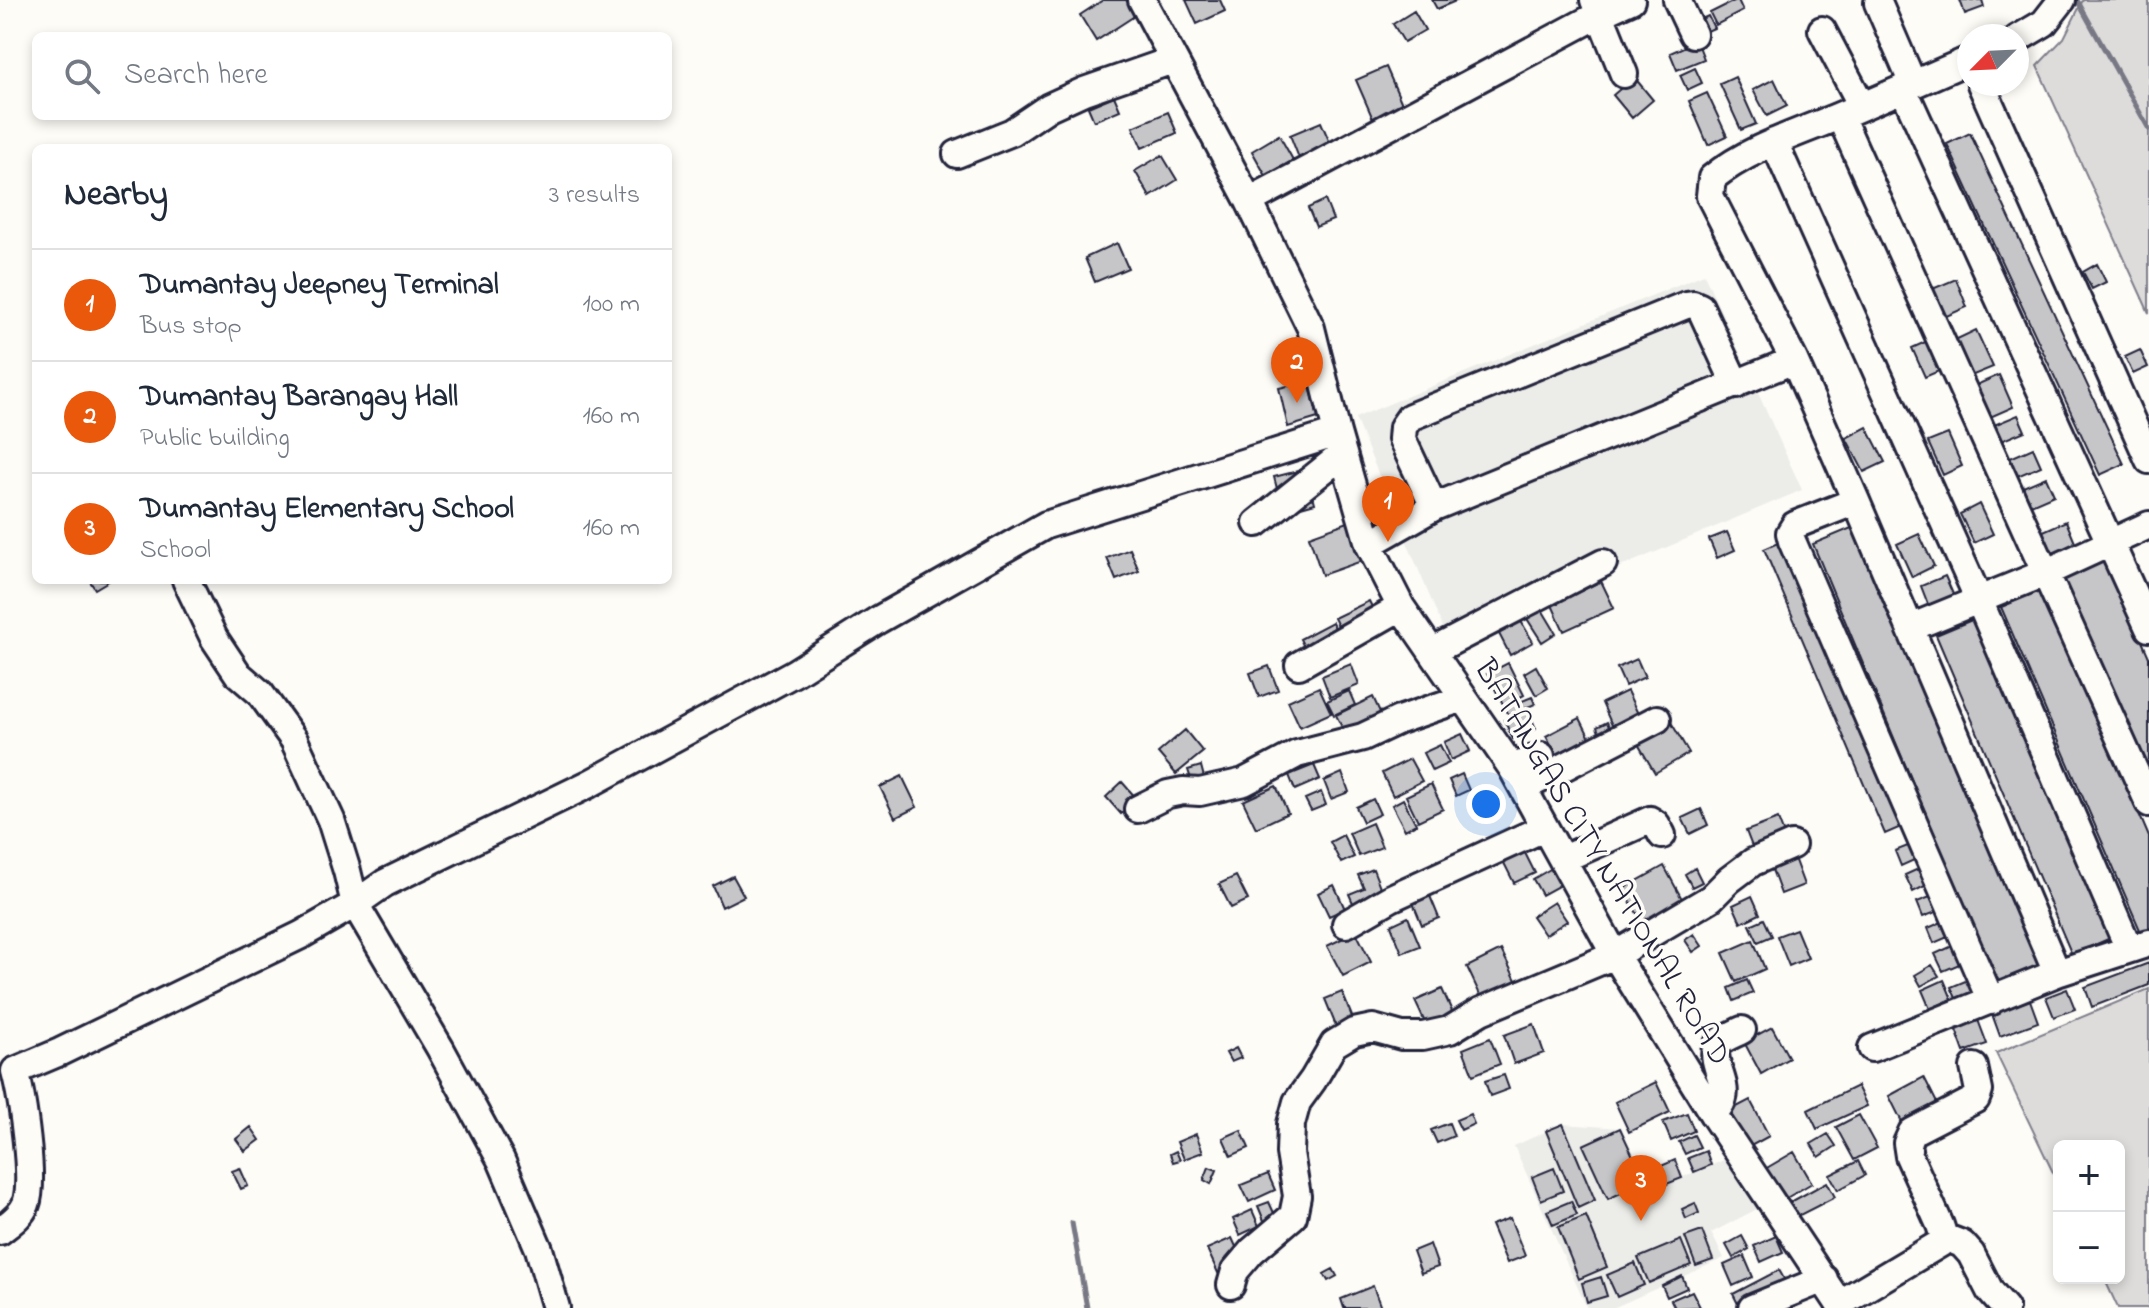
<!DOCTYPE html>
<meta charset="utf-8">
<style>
:root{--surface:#fff;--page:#f2f2f3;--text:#1f2937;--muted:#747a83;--line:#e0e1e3;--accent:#ea580c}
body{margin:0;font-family:"Indie Flower",sans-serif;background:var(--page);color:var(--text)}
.controls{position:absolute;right:24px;bottom:24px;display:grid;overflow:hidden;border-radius:12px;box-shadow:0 4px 12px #0003}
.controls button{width:72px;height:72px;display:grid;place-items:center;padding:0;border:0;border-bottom:2px solid var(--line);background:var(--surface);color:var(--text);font:40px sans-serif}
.compass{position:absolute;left:1957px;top:24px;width:72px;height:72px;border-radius:50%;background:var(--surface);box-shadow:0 4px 12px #0003;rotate:246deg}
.you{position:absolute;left:1486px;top:804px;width:28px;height:28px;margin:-20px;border:6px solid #fff;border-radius:50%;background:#1a73e8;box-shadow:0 0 0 12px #1a73e833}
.badge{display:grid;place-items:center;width:52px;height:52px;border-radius:50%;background:var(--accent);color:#fff;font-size:26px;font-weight:700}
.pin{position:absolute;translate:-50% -66px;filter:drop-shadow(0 2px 4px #0008)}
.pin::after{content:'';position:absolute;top:42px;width:28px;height:24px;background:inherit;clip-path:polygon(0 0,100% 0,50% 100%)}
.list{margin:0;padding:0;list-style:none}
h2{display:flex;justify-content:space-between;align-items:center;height:104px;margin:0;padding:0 32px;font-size:34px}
h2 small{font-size:26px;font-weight:400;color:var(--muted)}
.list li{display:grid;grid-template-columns:52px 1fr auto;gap:24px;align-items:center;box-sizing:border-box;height:112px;padding:0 32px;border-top:2px solid var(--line)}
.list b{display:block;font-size:30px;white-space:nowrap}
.list p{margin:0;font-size:26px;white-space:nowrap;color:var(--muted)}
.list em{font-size:26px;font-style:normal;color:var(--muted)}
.icon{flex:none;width:44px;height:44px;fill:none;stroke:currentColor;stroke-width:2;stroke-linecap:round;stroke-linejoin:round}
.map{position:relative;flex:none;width:2149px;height:1308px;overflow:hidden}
.search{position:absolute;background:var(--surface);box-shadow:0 4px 12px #0003;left:32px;top:32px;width:640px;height:88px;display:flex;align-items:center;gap:20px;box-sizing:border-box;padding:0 28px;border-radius:12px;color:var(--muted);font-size:30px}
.panel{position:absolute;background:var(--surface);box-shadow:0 4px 12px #0003;left:32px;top:144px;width:640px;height:440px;border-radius:12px}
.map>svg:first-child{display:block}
.built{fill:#ecece9}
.green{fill:#dddcdb;stroke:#807f8b;stroke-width:2}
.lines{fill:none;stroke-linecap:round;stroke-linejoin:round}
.stream{stroke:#787885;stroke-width:5}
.building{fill:#c6c6c8;stroke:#22223b;stroke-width:2}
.minor-casing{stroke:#22223b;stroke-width:32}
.minor{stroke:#fdfcf7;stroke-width:26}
.labels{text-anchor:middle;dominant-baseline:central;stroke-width:7;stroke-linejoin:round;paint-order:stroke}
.street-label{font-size:32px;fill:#22223b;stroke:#fdfcf7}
</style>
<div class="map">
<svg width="2149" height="1308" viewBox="0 0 2149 1308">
<rect width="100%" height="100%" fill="#fdfcf7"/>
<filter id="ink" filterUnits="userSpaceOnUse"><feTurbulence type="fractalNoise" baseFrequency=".0125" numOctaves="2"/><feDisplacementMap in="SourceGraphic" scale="16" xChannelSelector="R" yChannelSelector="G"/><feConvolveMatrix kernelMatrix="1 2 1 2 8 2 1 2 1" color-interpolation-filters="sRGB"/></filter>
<g filter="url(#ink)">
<path class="built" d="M1704,274L1802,490L1448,640L1355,418Z
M1563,1124L1620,1128L1654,1189L1729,1158L1757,1209L1711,1233L1724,1258L1613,1308H1587L1514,1146Z"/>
<path class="green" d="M2083,0H2149V313L2037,66L2064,38Z
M2149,989V1308H2118L2104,1278H2119V1146H2059V1185L1996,1053Z"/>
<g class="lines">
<path class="stream" d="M2077,0L2149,129
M1072,1223L1087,1308"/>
</g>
<path class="building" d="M1103,0H1126L1136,15L1096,41L1080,15Z
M1186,0H1220L1225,11L1197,24Z
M1432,0H1458L1437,9Z
M1736,0H1738L1743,11L1716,25L1710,13Z
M1960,0H1982L1984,7L1965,14Z
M1414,11L1425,30L1404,42L1393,24Z
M1708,16L1714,28L1705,32L1699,20Z
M1697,41L1704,59L1677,70L1670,53Z
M1386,67L1403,106L1373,119L1356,80Z
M1695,68L1702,83L1687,90L1680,75Z
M1634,77L1653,100L1632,118L1613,95Z
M1735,77L1756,124L1741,130L1720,84Z
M1774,79L1787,106L1767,116L1753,90Z
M1707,93L1727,136L1708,145L1689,101Z
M1114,96L1120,110L1094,121L1088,107Z
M1168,112L1177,133L1142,148L1133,127Z
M1321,122L1331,145L1299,158L1290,135Z
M1970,133L2124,464L2100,475L1947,144Z
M1279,135L1293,160L1266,176L1252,151Z
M1162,155L1177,180L1150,197L1135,171Z
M1325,200L1333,220L1316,227L1308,208Z
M1117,243L1128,268L1095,282L1085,258Z
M2097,264L2106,282L2092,289L2083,272Z
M1956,279L1967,307L1942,318L1930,290Z
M1976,330L1993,367L1971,376L1955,340Z
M1934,338L1948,367L1925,377L1912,348Z
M2140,350L2148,367L2133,374L2125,357Z
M1999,375L2013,407L1988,418L1974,386Z
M1309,381L1318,418L1288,427L1279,388Z
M2018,415L2025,431L2001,441L1994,425Z
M1867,427L1885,462L1864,472L1846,438Z
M1948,434L1962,466L1943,475L1928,442Z
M2033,448L2041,466L2015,477L2008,459Z
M1306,469L1315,503L1283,512L1274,477Z
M2046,477L2054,495L2031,505L2023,487Z
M1979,504L1993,534L1974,543L1960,514Z
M2066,521L2076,545L2051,556L2041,532Z
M1348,522L1362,561L1322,575L1309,536Z
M1861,524L2047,972L2000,992L1813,544Z
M1727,532L1735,550L1717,558L1709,539Z
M1919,534L1934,566L1912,577L1897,544Z
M1787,539L1908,824L1885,834L1764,549Z
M1130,549L1139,571L1116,580L1107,558Z
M2105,557L2149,657V782L2059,577Z
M1945,576L1956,601L1931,612L1921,586Z
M89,580H110L95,589Z
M1601,581L1614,608L1564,631L1552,605Z
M2043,589L2149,837V935L2143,937L2001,607Z
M1369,601L1377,617L1342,634L1334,618Z
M1541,608L1556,633L1542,642L1526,617Z
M1518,616L1533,642L1510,655L1496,628Z
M1979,617L2115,936L2072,955L1936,635Z
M1332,622L1341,639L1308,655L1300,639Z
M1637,659L1645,677L1625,686L1617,668Z
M1508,663L1524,695L1504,706L1487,674Z
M1351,664L1359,685L1330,697L1322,676Z
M1269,666L1278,690L1259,697L1250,673Z
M1536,666L1548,688L1536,695L1524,673Z
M1319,687L1331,713L1300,727L1288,701Z
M1349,691L1355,705L1334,715L1327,701Z
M1627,691L1641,720L1615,732L1602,703Z
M1373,697L1385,723L1348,740L1336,715Z
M1532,697L1535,704L1509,715L1505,708Z
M1528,710L1536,729L1513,739L1504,720Z
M1668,717L1689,753L1655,773L1634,737Z
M1580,718L1594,746L1560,763L1546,736Z
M1607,722L1613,736L1602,740L1597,727Z
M1185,730L1203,752L1176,774L1158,753Z
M1462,734L1470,751L1451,760L1444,742Z
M1440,745L1449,763L1432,771L1423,753Z
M1410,759L1422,781L1393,796L1382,773Z
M1314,765L1320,779L1295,790L1289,775Z
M1201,766L1206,785L1194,788L1188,770Z
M1342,773L1349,792L1331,799L1324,781Z
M1462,774L1469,790L1456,796L1449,780Z
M902,776L917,807L895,818L880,787Z
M1122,782L1137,799L1121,814L1106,797Z
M1431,784L1443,809L1418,821L1406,796Z
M1276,786L1288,813L1256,828L1243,801Z
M1321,792L1326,805L1311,811L1305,799Z
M1373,799L1380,814L1363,822L1356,807Z
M1403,799L1416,824L1405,830L1392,805Z
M1701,809L1708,825L1690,834L1682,818Z
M1778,819L1788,845L1756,857L1746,831Z
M1372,823L1382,847L1359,856L1349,833Z
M1343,835L1354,857L1341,863L1330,842Z
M1918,842L1923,856L1901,866L1895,851Z
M1521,845L1535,873L1514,883L1500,855Z
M1794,858L1804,885L1781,894L1771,867Z
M1927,865L1935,881L1913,892L1905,875Z
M1664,866L1687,908L1647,931L1623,889Z
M1552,868L1562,884L1542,895L1533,879Z
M1695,868L1702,882L1692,887L1685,874Z
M1373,869L1382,892L1357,912L1349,894L1364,888L1358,875Z
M733,876L744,896L722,907L713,886Z
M1236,876L1248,900L1231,908L1219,884Z
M1334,885L1345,909L1329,916L1318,893Z
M1938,894L1944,909L1923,917L1917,902Z
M1430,896L1439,918L1422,925L1413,903Z
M1752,896L1760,914L1741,923L1733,905Z
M1554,902L1567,921L1545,935L1532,916Z
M1408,917L1420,946L1402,953L1391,925Z
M1951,918L1957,933L1934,943L1928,928Z
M1764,919L1772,936L1758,942L1750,925Z
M1796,929L1808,958L1789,966L1777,936Z
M1356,932L1371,962L1343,976L1327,946Z
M1694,934L1702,946L1693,952L1685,940Z
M1753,940L1765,969L1736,982L1723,953Z
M1961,942L1969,960L1943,971L1935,954Z
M1501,950L1517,982L1482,999L1467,967Z
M2149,963V985L2092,1007L2085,987Z
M1932,965L1939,976L1921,986L1915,975Z
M1975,977L1982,995L1959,1005L1951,987Z
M1747,980L1753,993L1734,1001L1729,988Z
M1944,980L1952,999L1930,1009L1922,990Z
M1442,989L1455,1018L1428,1029L1415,1001Z
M2067,989L2075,1009L2054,1017L2046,997Z
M1342,992L1353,1019L1336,1026L1325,999Z
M2030,1000L2038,1022L2000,1036L1992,1014Z
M1978,1020L1987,1044L1964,1052L1955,1027Z
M1534,1024L1544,1053L1514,1064L1504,1035Z
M1772,1027L1789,1058L1761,1074L1744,1042Z
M1490,1038L1500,1064L1473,1075L1463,1049Z
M1236,1048L1241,1058L1231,1062L1226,1053Z
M1504,1075L1509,1089L1490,1096L1485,1081Z
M1924,1077L1939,1107L1904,1126L1889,1096Z
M1656,1082L1670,1112L1629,1132L1615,1102Z
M1857,1086L1867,1106L1817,1129L1808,1110Z
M1750,1100L1769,1136L1749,1147L1729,1111Z
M1687,1113L1694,1131L1671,1141L1663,1122Z
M1470,1114L1474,1124L1461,1130L1456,1120Z
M1859,1115L1877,1148L1854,1160L1836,1127Z
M1449,1123L1454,1136L1437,1143L1431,1130Z
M1563,1124L1595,1200L1578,1208L1546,1131Z
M251,1127L260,1140L245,1151L236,1139Z
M1620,1128L1645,1182L1608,1199L1583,1145Z
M1241,1130L1249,1148L1231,1156L1223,1138Z
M1196,1134L1203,1152L1184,1159L1177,1142Z
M1828,1134L1836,1146L1819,1157L1811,1144Z
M1694,1135L1700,1147L1685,1154L1679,1142Z
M1176,1151L1180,1160L1173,1162L1170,1154Z
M1706,1151L1711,1165L1694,1172L1688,1158Z
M1794,1152L1812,1183L1783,1200L1765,1169Z
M1675,1160L1682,1178L1654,1189L1647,1172Z
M1858,1161L1865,1175L1838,1190L1830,1175Z
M1209,1167L1217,1170L1211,1184L1204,1180Z
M240,1168L248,1186L241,1189L232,1171Z
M1554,1168L1563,1191L1541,1200L1532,1177Z
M1268,1174L1275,1190L1249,1202L1241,1185Z
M1827,1182L1835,1197L1794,1218L1787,1204Z
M1571,1201L1577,1215L1553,1225L1547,1211Z
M1269,1202L1279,1224L1267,1228L1258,1206Z
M1695,1203L1699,1213L1686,1219L1682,1209Z
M1252,1210L1259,1226L1240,1235L1233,1219Z
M1586,1216L1607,1267L1579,1279L1558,1227Z
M1510,1218L1525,1256L1507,1263L1491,1225Z
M1702,1231L1713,1260L1696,1266L1685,1237Z
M1742,1236L1749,1249L1733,1258L1726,1245Z
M1776,1236L1783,1252L1761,1262L1754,1246Z
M1232,1238L1243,1262L1218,1273L1207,1249Z
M1681,1240L1691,1265L1649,1283L1638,1258Z
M1430,1244L1438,1267L1421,1273L1413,1251Z
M1744,1256L1753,1277L1733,1286L1724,1265Z
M1635,1263L1644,1285L1617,1297L1607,1275Z
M1333,1269L1337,1276L1328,1281L1324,1274Z
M1779,1270L1787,1284L1740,1308L1733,1294Z
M1682,1276L1687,1288L1667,1297L1662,1286Z
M1601,1277L1607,1296L1587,1302L1582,1283Z
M1373,1286L1381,1308H1344L1341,1299Z
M1692,1291L1700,1307L1675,1308L1671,1300Z"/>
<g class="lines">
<defs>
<path id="minor" d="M1142,0L1249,201L1311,328L1337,433L1369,544L1401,607L1512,768L1615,955L1713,1114L1842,1308
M1594,0L1624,74
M1677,0L1693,34
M1878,3L1913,84
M1822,30L1862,106
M2017,39L2044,23L2062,0
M1969,60C1925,79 1882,98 1839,116C1796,134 1749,148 1712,178L1710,196L1794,360L1856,501L2057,973
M1981,84L2149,460
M1903,88L2149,628
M1840,116L2149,803
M1774,142L1979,600L2129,949
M957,154L1012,132L1049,107L1084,91L1173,60
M1249,201L1600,14L1631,0
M1856,501L1795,525L1790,533L1792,541L1991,1001
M1434,507L1402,439L1403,427L1410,417L1686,305L1693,304L1700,307L1736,385
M1257,523L1343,454
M1369,544L1434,507L1794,360
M1910,628L2045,573L2149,525
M1433,651L1603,563
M1299,665L1401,607
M1512,768L1541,756
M1523,788L1657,719
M1138,809L1168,794L1183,791L1200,792L1244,782L1297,754L1363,737L1399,720L1463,698
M1563,859L1650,820L1656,824L1662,835
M1346,924L1391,898L1544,828
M1872,1048L2057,973L2149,943
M1713,1114C1717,1109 1722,1105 1723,1098C1728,1081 1707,1057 1719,1043C1725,1037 1735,1034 1742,1030
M0,1231C10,1223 21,1216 26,1204C35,1180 22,1097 15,1071L60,1052L301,935L355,904L347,871L331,820L294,740L260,693L238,674L214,638L186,580
M1944,1237L1962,1244L1971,1254L1990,1291L2005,1308
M1231,1285L1235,1271L1252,1251L1293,1216L1297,1196L1290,1153L1291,1124L1297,1102L1313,1080L1334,1044L1354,1032L1373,1028L1402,1036H1423L1450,1030L1481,1011L1615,955L1711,898L1729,880L1753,862L1792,845
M1839,1304L1941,1243L1944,1237L1940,1225L1909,1156L1907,1143L1912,1132L1976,1099L1979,1091L1974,1067
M556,1308L539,1249L501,1160L440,1048L355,904L385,883L589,784L794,673L878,620L1046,525L1337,433
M1752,1308L1824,1279"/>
</defs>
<use href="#minor" class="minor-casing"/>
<use href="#minor" class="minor"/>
</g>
</g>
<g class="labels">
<g class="street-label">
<text transform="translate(1601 863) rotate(59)">BATANGAS CITY NATIONAL ROAD</text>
</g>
</g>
</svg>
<div class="controls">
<button>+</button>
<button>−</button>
</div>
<svg class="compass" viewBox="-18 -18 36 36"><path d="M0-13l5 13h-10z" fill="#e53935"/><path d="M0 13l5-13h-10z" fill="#747a83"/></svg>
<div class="you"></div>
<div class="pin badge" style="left:1388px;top:542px">1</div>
<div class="pin badge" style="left:1297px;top:403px">2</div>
<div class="pin badge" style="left:1641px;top:1221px">3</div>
<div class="search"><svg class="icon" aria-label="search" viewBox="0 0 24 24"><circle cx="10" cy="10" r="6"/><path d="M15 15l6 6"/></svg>Search here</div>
<section class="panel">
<h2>Nearby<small>3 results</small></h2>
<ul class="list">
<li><span class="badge">1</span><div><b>Dumantay Jeepney Terminal</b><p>Bus stop</p></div><em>100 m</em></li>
<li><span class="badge">2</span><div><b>Dumantay Barangay Hall</b><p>Public building</p></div><em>160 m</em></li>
<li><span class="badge">3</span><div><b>Dumantay Elementary School</b><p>School</p></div><em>160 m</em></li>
</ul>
</section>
</div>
